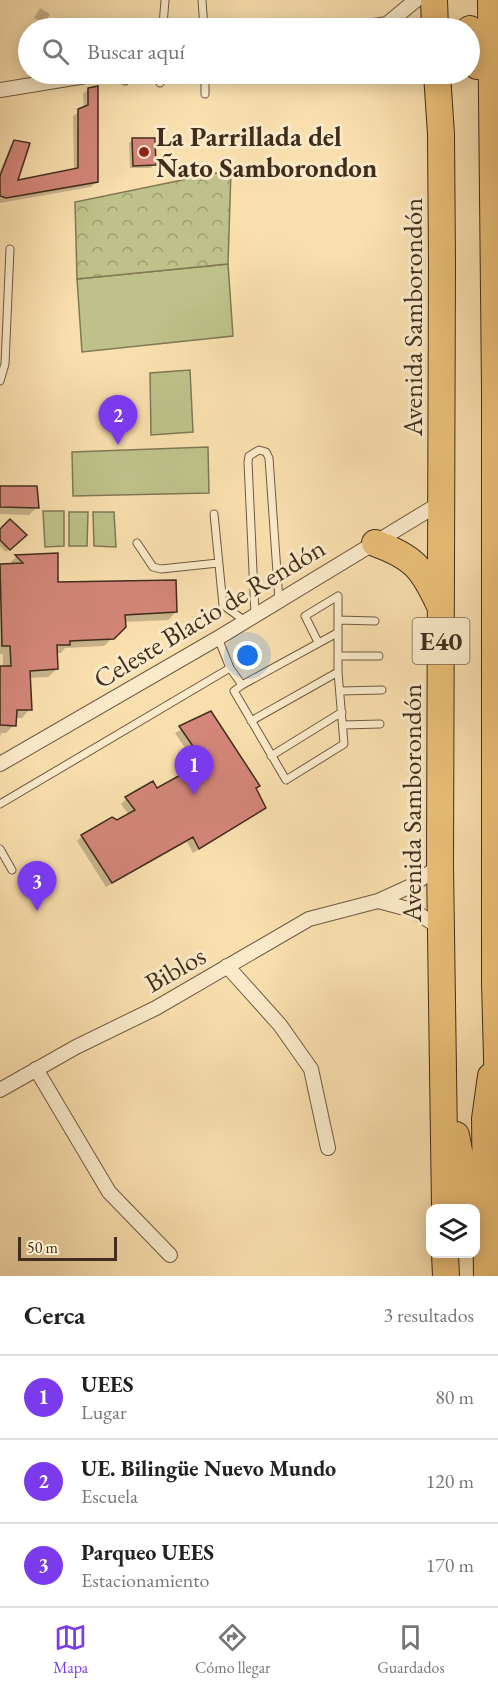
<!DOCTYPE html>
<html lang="es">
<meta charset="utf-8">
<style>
:root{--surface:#fff;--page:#f6f6f6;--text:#222;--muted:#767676;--line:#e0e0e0;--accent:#7c3aed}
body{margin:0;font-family:"EB Garamond",serif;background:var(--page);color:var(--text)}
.controls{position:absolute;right:18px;bottom:18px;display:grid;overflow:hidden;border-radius:12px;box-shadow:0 3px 15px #0003}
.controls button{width:54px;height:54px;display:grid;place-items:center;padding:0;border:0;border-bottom:2px solid var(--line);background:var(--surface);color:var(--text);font:30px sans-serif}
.scale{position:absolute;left:18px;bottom:15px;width:99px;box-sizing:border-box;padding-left:6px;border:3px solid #412d1c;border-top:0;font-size:16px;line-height:21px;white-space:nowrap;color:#412d1c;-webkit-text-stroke:4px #fbeaca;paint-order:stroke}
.you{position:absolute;left:248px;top:656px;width:21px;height:21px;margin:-15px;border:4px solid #fff;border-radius:50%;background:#1a73e8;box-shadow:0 0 0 9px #1a73e833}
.badge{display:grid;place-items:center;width:39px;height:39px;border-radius:50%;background:var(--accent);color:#fff;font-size:20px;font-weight:700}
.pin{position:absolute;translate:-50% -50px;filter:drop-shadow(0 2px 3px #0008)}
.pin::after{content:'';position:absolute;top:32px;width:21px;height:18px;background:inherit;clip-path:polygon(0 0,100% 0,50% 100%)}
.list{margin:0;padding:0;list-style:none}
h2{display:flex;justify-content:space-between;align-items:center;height:78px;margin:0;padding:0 24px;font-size:26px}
h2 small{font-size:20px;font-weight:400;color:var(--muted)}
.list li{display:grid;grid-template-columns:39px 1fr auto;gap:18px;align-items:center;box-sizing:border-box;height:84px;padding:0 24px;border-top:2px solid var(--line)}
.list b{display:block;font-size:22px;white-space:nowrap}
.list p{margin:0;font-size:20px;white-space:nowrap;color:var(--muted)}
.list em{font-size:20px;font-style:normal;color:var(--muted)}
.icon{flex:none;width:33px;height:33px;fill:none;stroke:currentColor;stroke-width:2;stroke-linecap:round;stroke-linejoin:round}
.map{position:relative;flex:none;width:498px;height:1276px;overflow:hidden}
.search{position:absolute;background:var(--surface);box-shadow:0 3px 15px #0003;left:18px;right:18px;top:18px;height:66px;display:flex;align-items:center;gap:15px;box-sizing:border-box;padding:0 21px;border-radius:33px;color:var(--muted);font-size:22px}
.sheet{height:330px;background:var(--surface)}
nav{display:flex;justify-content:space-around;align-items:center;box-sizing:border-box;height:84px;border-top:2px solid var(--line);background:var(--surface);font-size:16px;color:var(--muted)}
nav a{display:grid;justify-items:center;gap:3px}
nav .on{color:var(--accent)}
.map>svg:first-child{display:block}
.grass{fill:#bec28a;stroke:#807853;stroke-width:1.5}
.park{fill:url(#park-crowns);stroke:#807853;stroke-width:1.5}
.shadow{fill:#0003}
.building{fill:#d38679;stroke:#412d1c;stroke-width:1.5}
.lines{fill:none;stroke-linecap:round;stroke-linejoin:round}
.lane-casing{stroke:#6f5a40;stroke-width:9}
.street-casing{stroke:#6f5a40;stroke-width:16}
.highway-casing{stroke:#412d1c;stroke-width:28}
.lane{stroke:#fbeaca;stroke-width:7}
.street{stroke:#fbeaca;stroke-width:14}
.highway{stroke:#ecc077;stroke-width:26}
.poi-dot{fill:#8f2418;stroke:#fbeaca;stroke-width:2}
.labels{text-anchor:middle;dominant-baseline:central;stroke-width:6;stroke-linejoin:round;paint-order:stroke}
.shield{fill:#fbeaca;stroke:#796650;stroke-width:1.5}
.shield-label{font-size:26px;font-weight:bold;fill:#412d1c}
.poi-label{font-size:27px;font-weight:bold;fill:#412d1c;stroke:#fbeaca;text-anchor:start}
.street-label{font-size:27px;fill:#412d1c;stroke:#fbeaca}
</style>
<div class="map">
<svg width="498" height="1276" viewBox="0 0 498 1276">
<defs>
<pattern id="park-crowns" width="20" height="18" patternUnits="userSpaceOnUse" patternTransform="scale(1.5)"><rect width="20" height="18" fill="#bec28a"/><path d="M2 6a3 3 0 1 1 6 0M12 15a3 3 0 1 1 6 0" fill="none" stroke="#9c9e70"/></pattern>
</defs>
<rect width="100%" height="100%" fill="#f9dfae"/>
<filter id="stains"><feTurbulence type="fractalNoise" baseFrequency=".00333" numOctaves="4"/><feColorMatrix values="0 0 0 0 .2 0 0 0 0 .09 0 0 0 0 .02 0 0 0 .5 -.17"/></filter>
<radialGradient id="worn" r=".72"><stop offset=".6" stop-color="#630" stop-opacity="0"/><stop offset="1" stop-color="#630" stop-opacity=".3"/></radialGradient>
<path class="grass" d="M228,264L233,336L82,352L77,279Z
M190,370L193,432L151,435L150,373Z
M208,447L209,493L73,496L72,452Z
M64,511V546L45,547L43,511Z
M69,512H88L87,546H69Z
M93,512H114L116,547L94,546Z"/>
<path class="park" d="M231,170L228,264L77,279L75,202Z"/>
<path class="shadow" d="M40,8L50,14L45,23L34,18Z
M88,89L96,182L91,187L0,203V171L10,147L15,141V182L74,170L73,116L84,109L83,94Z
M132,140L154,164L151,168H130L129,143Z
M0,489L37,507L29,515L0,514Z
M0,531L25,535L6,552L0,546Z
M56,554V584L176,612L168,620L124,622L125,626L104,646L65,648L61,653H56L57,669L48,677L29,678L30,709L22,718H15L14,725L6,733H1L0,737V667H3V654H0V565H8L16,557Z
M211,713L264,808L193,853L187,842L106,887L77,841L82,836L129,815L121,804L126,799L157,790L198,767L175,733Z"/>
<path class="building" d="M98,86V182L6,198L0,196V176L14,140L30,143L18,180L78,168V109L88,105V88Z
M132,138H155L156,165L133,166Z
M0,486H37L39,508L0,507Z
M10,519L27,535L10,550L0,540V529Z
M58,553V582L176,580L177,612L125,615L126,627L114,639L70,641V645H57L58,669L30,671L32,710H17L16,726L0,725V666H11L10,646H2L0,564L23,563L15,555Z
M211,711L260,786L256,788L266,808L199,849L193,837L112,883L81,835L112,817L117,820L135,810L125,797L153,781L157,788L204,762L179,726Z"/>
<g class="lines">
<defs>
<path id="lane" d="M202,0L204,28
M149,28L163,25L165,0
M124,74L125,81
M160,74V83
M205,74V94
M0,381L5,364L10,249
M214,514L223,605L245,621
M137,543L153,567L161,569L218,563
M255,615L248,462L249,456L259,450L266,452L269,458L279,601
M338,620L375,621
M218,638L230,668L242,685L337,633
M318,642L305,616L338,596
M338,656H379
M242,685L234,691L286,780L344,744L338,672V596
M340,691L382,690
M251,721L338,672
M343,725L380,724
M271,756L342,712
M0,804L230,668
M0,849L12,870"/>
<path id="street" d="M361,28L387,24L416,0
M0,90L98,74
M0,764L218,638L442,502
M440,865L413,885L378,901L412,910L441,928
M227,966L280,1025L311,1069L328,1148
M36,1069L109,1192L170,1255
M0,1090L76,1047L156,1008L309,919L378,901"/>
<path id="highway" d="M434,0L435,28
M491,0L495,389V982L498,1096
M470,29L476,41L477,66
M437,74L441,134L442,261L440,865L445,1208
M375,543C413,557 422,567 439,604
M456,1135L463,1172V1208
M445,1254L446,1276
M487,1276L485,1119L491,1076"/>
</defs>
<use href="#lane" class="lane-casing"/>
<use href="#street" class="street-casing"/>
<use href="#highway" class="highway-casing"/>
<use href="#lane" class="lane"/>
<use href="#street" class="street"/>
<use href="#highway" class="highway"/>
</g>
<circle class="poi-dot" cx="144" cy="152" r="6"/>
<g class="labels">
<rect class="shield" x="412.5" y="618" width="57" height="46" rx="4.5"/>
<g class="shield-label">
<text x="441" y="641">E40</text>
</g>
<g class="poi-label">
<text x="156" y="136">La Parrillada del<tspan x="156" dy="31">Ñato Samborondon</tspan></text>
</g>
<g class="street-label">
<text transform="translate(412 317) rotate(-90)">Avenida Samborondón</text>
<text transform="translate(209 613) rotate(-31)">Celeste Blacio de Rendón</text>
<text transform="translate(411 803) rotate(-90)">Avenida Samborondón</text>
<text transform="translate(175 969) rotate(-30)">Biblos</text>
</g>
</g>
<rect width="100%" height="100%" filter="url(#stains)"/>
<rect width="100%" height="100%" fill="url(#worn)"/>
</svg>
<div class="controls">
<button><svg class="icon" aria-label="layers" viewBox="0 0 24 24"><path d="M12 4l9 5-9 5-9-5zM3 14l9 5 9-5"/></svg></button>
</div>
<div class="scale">50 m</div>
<div class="you"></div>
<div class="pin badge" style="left:194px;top:795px">1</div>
<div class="pin badge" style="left:118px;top:445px">2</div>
<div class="pin badge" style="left:37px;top:911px">3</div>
<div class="search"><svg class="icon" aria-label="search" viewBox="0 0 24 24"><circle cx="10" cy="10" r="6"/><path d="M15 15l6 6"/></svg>Buscar aquí</div>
</div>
<section class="sheet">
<h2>Cerca<small>3 resultados</small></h2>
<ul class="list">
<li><span class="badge">1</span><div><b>UEES</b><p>Lugar</p></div><em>80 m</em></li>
<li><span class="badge">2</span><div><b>UE. Bilingüe Nuevo Mundo</b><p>Escuela</p></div><em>120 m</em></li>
<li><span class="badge">3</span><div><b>Parqueo UEES</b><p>Estacionamiento</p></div><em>170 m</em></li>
</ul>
</section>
<nav>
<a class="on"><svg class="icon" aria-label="map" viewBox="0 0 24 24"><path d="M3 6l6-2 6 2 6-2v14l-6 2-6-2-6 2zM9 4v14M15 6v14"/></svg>Mapa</a>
<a><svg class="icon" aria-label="directions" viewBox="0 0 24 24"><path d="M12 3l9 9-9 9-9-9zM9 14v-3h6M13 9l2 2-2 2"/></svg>Cómo llegar</a>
<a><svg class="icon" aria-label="saved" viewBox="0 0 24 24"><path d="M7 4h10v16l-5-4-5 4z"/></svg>Guardados</a>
</nav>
